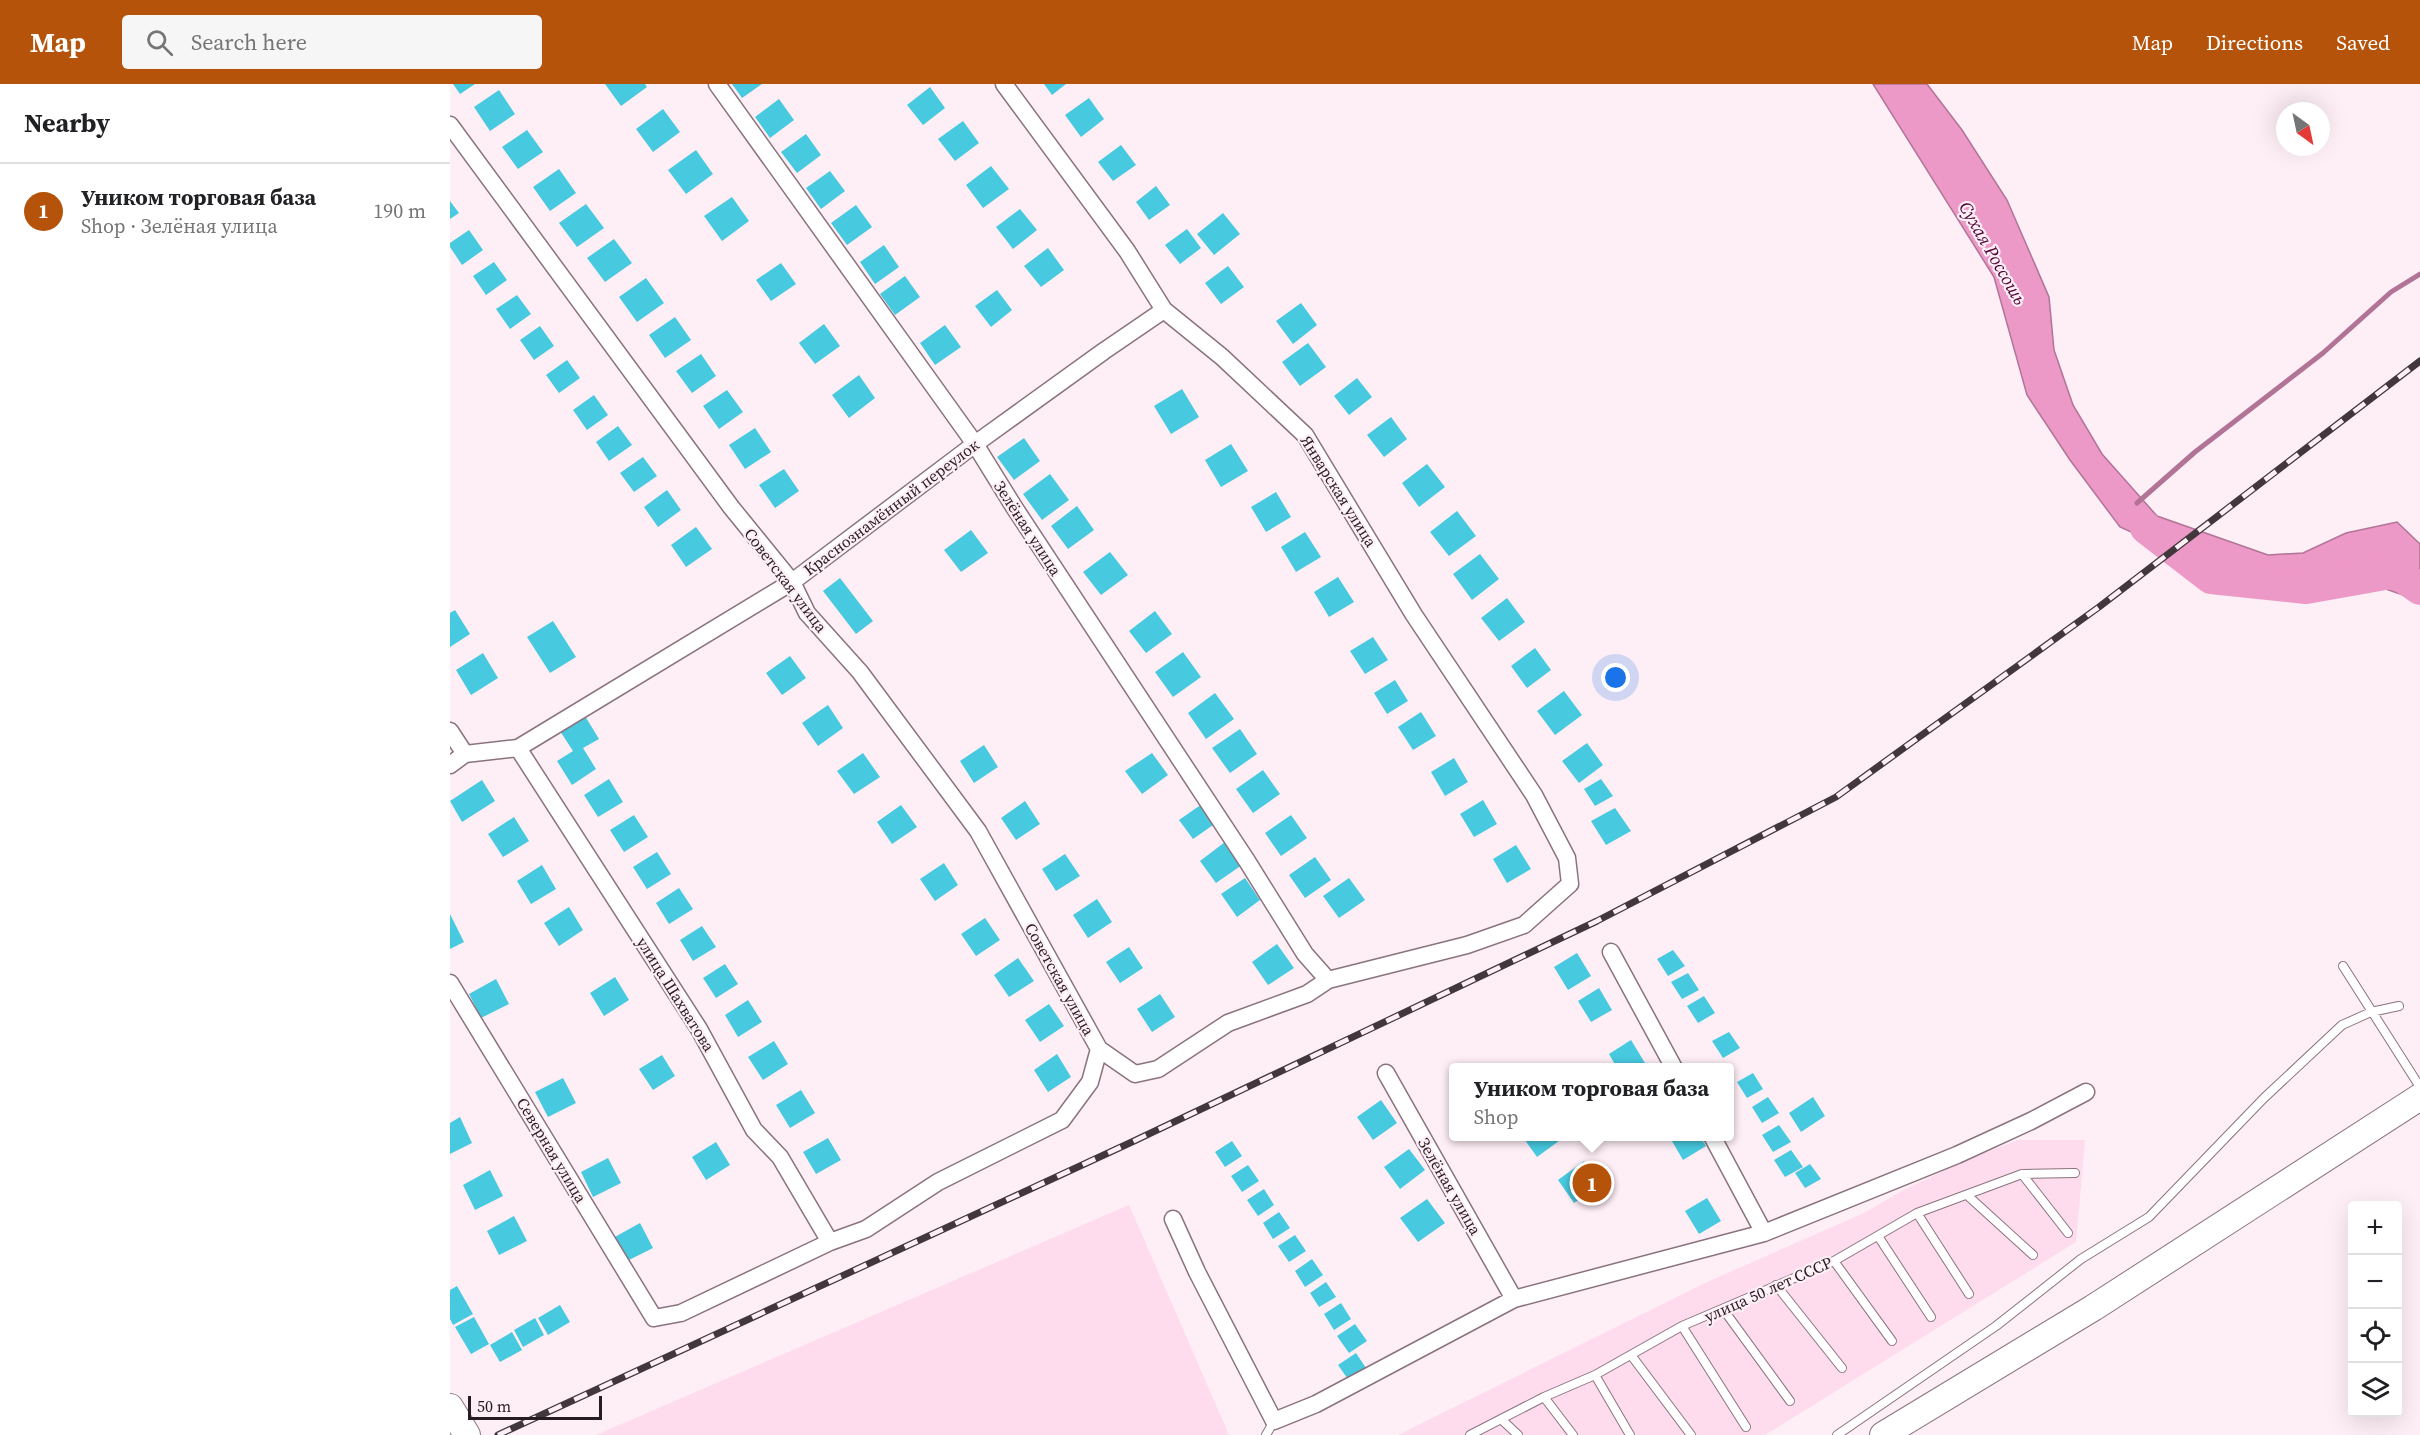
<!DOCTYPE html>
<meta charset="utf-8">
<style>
:root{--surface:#fff;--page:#f6f6f6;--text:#202124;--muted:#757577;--line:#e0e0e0;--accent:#b45309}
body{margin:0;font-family:"Source Serif 4",serif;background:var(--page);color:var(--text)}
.controls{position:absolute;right:18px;bottom:18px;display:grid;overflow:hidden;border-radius:6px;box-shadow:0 6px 24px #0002}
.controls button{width:54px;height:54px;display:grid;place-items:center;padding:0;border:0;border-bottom:2px solid var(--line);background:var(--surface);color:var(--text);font:30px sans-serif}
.compass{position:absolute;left:1826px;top:18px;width:54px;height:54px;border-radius:50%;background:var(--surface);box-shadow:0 6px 24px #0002;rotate:147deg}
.scale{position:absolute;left:18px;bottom:15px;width:134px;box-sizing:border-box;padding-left:6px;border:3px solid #261d22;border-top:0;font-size:16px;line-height:21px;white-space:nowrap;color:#261d22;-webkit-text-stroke:4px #feeef6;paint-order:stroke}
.you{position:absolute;left:1166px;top:594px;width:21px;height:21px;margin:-15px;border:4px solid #fff;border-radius:50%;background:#1a73e8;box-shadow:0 0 0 9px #1a73e833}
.badge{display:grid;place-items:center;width:39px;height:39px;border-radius:50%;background:var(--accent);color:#fff;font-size:20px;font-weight:700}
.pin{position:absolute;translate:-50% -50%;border:3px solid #fff;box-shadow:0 2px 6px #0006}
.popup{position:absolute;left:999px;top:979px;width:285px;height:78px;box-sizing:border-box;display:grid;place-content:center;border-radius:6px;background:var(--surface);filter:drop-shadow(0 2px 4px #0005);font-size:20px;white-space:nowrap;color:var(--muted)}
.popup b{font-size:22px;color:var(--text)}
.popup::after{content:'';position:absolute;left:50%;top:100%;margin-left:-12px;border:12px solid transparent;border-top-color:var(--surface)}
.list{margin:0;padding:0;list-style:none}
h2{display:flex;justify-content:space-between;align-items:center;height:78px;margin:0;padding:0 24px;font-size:26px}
h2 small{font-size:20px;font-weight:400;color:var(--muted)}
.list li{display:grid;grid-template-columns:39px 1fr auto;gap:18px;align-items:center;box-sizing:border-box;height:96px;padding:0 24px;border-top:2px solid var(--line)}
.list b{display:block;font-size:22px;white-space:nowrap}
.list p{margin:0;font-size:20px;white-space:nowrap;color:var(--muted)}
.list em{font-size:20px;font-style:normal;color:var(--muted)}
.icon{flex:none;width:33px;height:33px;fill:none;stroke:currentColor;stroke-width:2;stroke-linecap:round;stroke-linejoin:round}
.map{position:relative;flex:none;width:1970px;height:1351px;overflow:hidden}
header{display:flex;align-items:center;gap:36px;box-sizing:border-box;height:84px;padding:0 30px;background:var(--accent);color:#fff}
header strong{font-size:28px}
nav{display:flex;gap:33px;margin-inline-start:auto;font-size:21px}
.search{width:420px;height:54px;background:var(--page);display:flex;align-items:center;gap:15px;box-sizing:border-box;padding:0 21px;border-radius:6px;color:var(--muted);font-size:22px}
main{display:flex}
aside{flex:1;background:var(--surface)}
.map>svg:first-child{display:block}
.built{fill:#fedced}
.water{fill:#ed99c7;stroke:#b17496;stroke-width:1.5}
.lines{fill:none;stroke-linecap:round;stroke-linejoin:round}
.stream{stroke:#b17496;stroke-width:5}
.river{stroke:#ed99c7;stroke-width:32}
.building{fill:#47c9df}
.service-casing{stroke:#8a737e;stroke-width:10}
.minor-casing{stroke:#8a737e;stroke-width:19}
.primary-casing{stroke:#8a737e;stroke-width:28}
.service{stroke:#fff;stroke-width:8}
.minor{stroke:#fff;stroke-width:16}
.primary{stroke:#fff;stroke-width:26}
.rail-casing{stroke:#41373c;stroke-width:7}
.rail{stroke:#feeef6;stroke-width:4.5;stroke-dasharray:14;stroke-linecap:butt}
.labels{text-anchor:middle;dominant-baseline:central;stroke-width:4.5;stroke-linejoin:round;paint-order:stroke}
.street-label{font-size:16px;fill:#261d22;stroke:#feeef6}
.water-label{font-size:18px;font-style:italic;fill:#4d0335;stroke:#feeef6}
</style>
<header>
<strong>Map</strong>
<div class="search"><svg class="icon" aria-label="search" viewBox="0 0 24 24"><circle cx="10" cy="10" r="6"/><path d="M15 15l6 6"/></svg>Search here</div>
<nav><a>Map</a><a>Directions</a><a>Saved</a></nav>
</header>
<main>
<aside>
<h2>Nearby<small></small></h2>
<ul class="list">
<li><span class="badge">1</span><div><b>Уником торговая база</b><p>Shop · Зелёная улица</p></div><em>190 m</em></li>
</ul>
</aside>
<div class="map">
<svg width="1970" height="1351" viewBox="0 0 1970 1351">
<rect width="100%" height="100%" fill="#feeef6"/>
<path class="built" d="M1568,1056H1635L1626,1158L1315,1351H948L1255,1199L1414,1129L1450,1108L1514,1077Z
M679,1121L779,1351H146Z"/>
<path class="water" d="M1423,0H1477L1512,46L1557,116L1599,213L1604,266L1623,321L1652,370L1707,432L1818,471L1853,469L1896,449L1947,438L1970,460V517L1890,489L1805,513L1776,491L1670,443L1620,376L1577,311L1544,193Z"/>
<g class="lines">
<path class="stream" d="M1687,419L1745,368L1873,269L1941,208L1970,190"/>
<path class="river" d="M1696,444L1761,494L1856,504L1946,488L1970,505"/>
</g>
<path class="building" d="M3,0H25L10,10Z
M155,0H195L197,3L171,22Z
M282,0H312L292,14Z
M594,0H616L602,11Z
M480,3L495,24L473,41L457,21Z
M49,6L65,30L40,47L24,23Z
M639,14L654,35L631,53L615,31Z
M329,15L344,36L320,54L305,33Z
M213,25L230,48L203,68L186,45Z
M513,37L529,59L505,77L488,55Z
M77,46L93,68L68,85L52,63Z
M356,50L371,71L347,89L331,68Z
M671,61L686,81L663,97L648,78Z
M246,66L263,90L236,110L218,86Z
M541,82L559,105L533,124L516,101Z
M109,85L126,109L100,127L83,103Z
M380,87L395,107L371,125L356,104Z
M706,102L720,121L699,136L686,118Z
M282,113L299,137L272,157L254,132Z
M0,117L9,129L0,135Z
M136,120L154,144L127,163L109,139Z
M406,121L422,143L397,161L381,139Z
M570,125L587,146L563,165L546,143Z
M773,129L790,150L764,171L747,150Z
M737,145L751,164L730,180L715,161Z
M19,146L33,166L12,181L0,163V159Z
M164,155L182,179L155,198L137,174Z
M434,161L449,183L425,200L410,178Z
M598,164L614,186L591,203L574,182Z
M44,178L57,196L36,211L23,192Z
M331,179L346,200L321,217L306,196Z
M778,182L794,203L771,220L755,199Z
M455,192L470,213L445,231L430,210Z
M196,194L214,219L187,238L169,213Z
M547,206L562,226L541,243L525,222Z
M67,211L81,230L60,245L46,225Z
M851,219L867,241L843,260L826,237Z
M225,233L241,256L215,274L199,251Z
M374,240L390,262L365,280L349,259Z
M495,241L511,263L485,281L470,259Z
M90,242L104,262L84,276L70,256Z
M858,259L876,283L850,302L832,278Z
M251,270L266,292L242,309L226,287Z
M117,276L130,294L109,309L96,291Z
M409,291L425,314L399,334L382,311Z
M907,294L922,313L899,331L884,312Z
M732,305L749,333L721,350L704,322Z
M277,306L293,328L269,345L253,322Z
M144,311L158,331L137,346L123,326Z
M941,333L957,355L934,373L917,351Z
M168,342L182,361L159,377L146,358Z
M305,344L321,368L295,385L279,361Z
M574,354L590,377L564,396L547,373Z
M781,360L798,387L771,403L755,376Z
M193,373L207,392L184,408L170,389Z
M977,380L995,403L969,423L952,399Z
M334,385L349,407L325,424L309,401Z
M600,390L619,416L592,436L573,410Z
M217,406L231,426L208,443L194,423Z
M826,408L841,433L816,448L801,423Z
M627,422L644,446L618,465L601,442Z
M1007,427L1026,452L999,472L980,448Z
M246,443L262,465L236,483L221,461Z
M521,446L538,469L511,488L494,466Z
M855,448L871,473L846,488L831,463Z
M660,468L678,491L651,511L633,488Z
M1030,470L1049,495L1022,516L1003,490Z
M888,493L904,518L879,533L864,508Z
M390,494L423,537L406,550L373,507Z
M1057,514L1075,538L1049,557L1031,534Z
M5,526L20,550L0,563V529Z
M705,527L722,550L696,569L679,547Z
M103,537L126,573L100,589L77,553Z
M923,553L938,576L915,590L900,567Z
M1085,564L1101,586L1077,604L1061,582Z
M733,568L751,593L723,613L705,588Z
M33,569L48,594L21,611L6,586Z
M340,572L356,594L332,611L316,589Z
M945,596L958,617L937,630L924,609Z
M1114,607L1132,631L1105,651L1087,627Z
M765,609L784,635L756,655L738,629Z
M378,621L393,644L368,662L352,639Z
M971,628L986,652L963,666L948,643Z
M135,632L149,655L133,664L146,685L122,701L107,677L123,667L110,647Z
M790,645L807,670L780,689L762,664Z
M1137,659L1153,681L1129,699L1112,677Z
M534,661L548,683L524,699L510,677Z
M413,669L430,693L404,710L387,687Z
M702,669L718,691L692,710L675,687Z
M1004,674L1018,698L995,712L981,688Z
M813,686L830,710L803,729L786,705Z
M159,695L173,718L148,733L134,711Z
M1151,695L1163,712L1145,722L1134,705Z
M32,696L45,717L12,738L0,717Z
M1033,716L1047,740L1024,753L1010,730Z
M575,717L590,740L566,756L551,734Z
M752,720L766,739L743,755L729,736Z
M451,721L467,743L442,760L427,738Z
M1165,724L1181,747L1156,761L1141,737Z
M184,731L198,753L174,768L160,746Z
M841,731L857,754L831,772L815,749Z
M64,733L79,757L53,773L38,750Z
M775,758L792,781L766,799L750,777Z
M1066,761L1081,785L1057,799L1043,775Z
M207,768L221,790L197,805L183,783Z
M615,770L630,792L606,807L592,785Z
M865,773L881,796L855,814L839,791Z
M494,779L508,801L485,817L470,795Z
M92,781L106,805L81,820L67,797Z
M795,794L810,816L787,833L771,810Z
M899,794L915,816L889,834L873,812Z
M229,804L243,825L219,840L206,819Z
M647,815L662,838L638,854L623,831Z
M119,823L133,846L109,862L94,839Z
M0,830L14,858L0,865Z
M535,834L550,856L526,872L511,850Z
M252,842L266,863L243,877L230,856Z
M827,860L844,884L818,901L802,878Z
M679,863L693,884L670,899L656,878Z
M1223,866L1235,882L1218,892L1207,875Z
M1127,869L1141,892L1118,906L1104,883Z
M568,874L584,897L559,913L544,891Z
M275,880L288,900L266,914L253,894Z
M1238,889L1249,906L1232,915L1221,898Z
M165,893L179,916L154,932L140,909Z
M46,895L59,920L31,934L19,910Z
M1149,904L1162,926L1141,938L1128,917Z
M710,910L725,933L702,948L687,925Z
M1254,912L1265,929L1248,939L1237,922Z
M298,916L312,938L288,953L275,931Z
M599,920L614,942L590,958L575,936Z
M1279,948L1290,964L1273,974L1262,957Z
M1181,956L1195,979L1188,984H1167L1159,970Z
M324,957L338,980L313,996L298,973Z
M607,970L621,993L598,1008L584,986Z
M212,971L225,992L203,1006L189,985Z
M1303,989L1313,1005L1297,1014L1287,998Z
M113,994L126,1019L98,1033L85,1008Z
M351,1006L365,1029L340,1044L326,1021Z
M1318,1013L1329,1029L1312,1039L1302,1023Z
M1363,1013L1375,1032L1351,1048L1339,1029Z
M931,1016L947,1039L923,1056L907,1033Z
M10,1033L22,1059L0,1070V1039Z
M1329,1041L1341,1058L1323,1068L1312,1051Z
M1072,1052H1112L1113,1054L1087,1073Z
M1219,1052H1250L1256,1062L1233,1076Z
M378,1054L391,1076L366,1090L353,1068Z
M782,1057L792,1072L775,1083L765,1068Z
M266,1058L280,1081L256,1096L242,1073Z
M959,1065L975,1086L950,1105L934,1083Z
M1341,1066L1353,1083L1335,1093L1324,1076Z
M158,1074L171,1099L143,1113L131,1088Z
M1134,1077L1150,1101L1124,1119L1108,1096Z
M1360,1080L1371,1095L1355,1104L1345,1089Z
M798,1081L809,1097L792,1108L781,1092Z
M40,1086L53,1112L25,1126L13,1101Z
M814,1105L824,1121L808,1132L797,1116Z
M1257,1114L1271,1137L1249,1150L1235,1127Z
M977,1115L995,1139L968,1158L950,1134Z
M829,1128L840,1144L823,1155L813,1139Z
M64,1132L77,1157L49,1171L37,1147Z
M190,1139L203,1164L175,1178L163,1154Z
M845,1151L856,1167L839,1178L828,1162Z
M862,1175L873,1191L855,1203L845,1187Z
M876,1198L886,1213L869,1223L860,1209Z
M7,1202L23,1230L3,1241L0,1235V1206Z
M891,1219L901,1235L884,1246L874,1230Z
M110,1221L120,1238L98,1251L88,1234Z
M24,1233L39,1260L21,1270L5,1243Z
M85,1234L94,1251L73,1263L64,1246Z
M905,1240L917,1257L899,1269L887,1252Z
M62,1248L72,1266L50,1278L40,1261Z
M906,1269L918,1287L900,1298L888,1281Z"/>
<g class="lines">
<defs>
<path id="service" d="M1893,882L1970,1003
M1572,1090L1618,1149
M1517,1111L1583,1171
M1467,1129L1519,1210
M1428,1152L1481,1233
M1384,1177L1442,1257
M1326,1201L1392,1284
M1273,1225L1340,1317
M1232,1242L1296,1343
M1181,1271L1241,1351
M1145,1291L1180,1351
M1094,1313L1123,1351
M1051,1335L1068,1351
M816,1351L824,1337
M1020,1351L1094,1313L1145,1291L1232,1242L1384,1177L1467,1129L1572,1090L1625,1089
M1387,1351L1546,1242L1631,1175L1699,1133L1814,1014L1892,941L1921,928L1949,922"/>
<path id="minor" d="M267,0L525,360L564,423L797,777L855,870L878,896
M0,41L281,423L342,498L357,529L410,588L528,747L649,965
M0,647L15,670
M68,664L249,945L304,1046L330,1073L380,1158
M0,681L15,670L68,664L342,498L525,360L654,267L714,226
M1161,868L1224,984
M0,899L204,1234L231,1229L380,1158L416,1145L488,1098L612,1036L640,998L649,965L685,990L708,985L778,939L857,910L878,896L1017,861L1074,841L1120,800L1117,774L1084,711L964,531L855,351L772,273L714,226L677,167L554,0
M936,989L1064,1215
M1262,1052L1314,1149
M723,1135L747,1188L824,1337L866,1320L1064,1215L1314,1149L1507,1071L1581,1037L1636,1008"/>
<path id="primary" d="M0,1323L17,1351
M1433,1351L1643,1224L1970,1013"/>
</defs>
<use href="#service" class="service-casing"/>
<use href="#minor" class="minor-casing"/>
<use href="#primary" class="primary-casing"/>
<use href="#service" class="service"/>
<use href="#minor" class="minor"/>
<use href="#primary" class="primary"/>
<defs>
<path id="rail" d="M48,1351L684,1057L1147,837L1386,713L1649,523L1970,277"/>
</defs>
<use href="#rail" class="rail-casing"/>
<use href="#rail" class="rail"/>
</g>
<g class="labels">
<g class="street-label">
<text transform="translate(889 407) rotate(58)">Январская улица</text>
<text transform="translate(441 423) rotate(-37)">Краснознамённый переулок</text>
<text transform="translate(578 444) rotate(57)">Зелёная улица</text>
<text transform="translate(336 496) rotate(53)">Советская улица</text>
<text transform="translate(610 895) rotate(61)">Советская улица</text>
<text transform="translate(226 910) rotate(58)">улица Шахватова</text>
<text transform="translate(102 1066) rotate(59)">Северная улица</text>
<text transform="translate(1000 1102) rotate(60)">Зелёная улица</text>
<text transform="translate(1318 1205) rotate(-24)">улица 50 лет СССР</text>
</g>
<g class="water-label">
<text transform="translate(1543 169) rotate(60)">Сухая Россошь</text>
</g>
</g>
</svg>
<div class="controls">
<button>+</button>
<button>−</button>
<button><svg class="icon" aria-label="locate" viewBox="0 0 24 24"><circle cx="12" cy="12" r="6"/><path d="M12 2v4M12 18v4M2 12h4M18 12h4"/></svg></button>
<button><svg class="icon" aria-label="layers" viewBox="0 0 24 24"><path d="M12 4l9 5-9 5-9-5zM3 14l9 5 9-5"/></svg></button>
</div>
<svg class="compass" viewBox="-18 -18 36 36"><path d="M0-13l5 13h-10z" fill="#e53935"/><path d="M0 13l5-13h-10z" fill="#757577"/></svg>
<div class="scale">50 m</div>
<div class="you"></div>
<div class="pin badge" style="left:1142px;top:1099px">1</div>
<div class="popup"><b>Уником торговая база</b>Shop</div>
</div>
</main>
